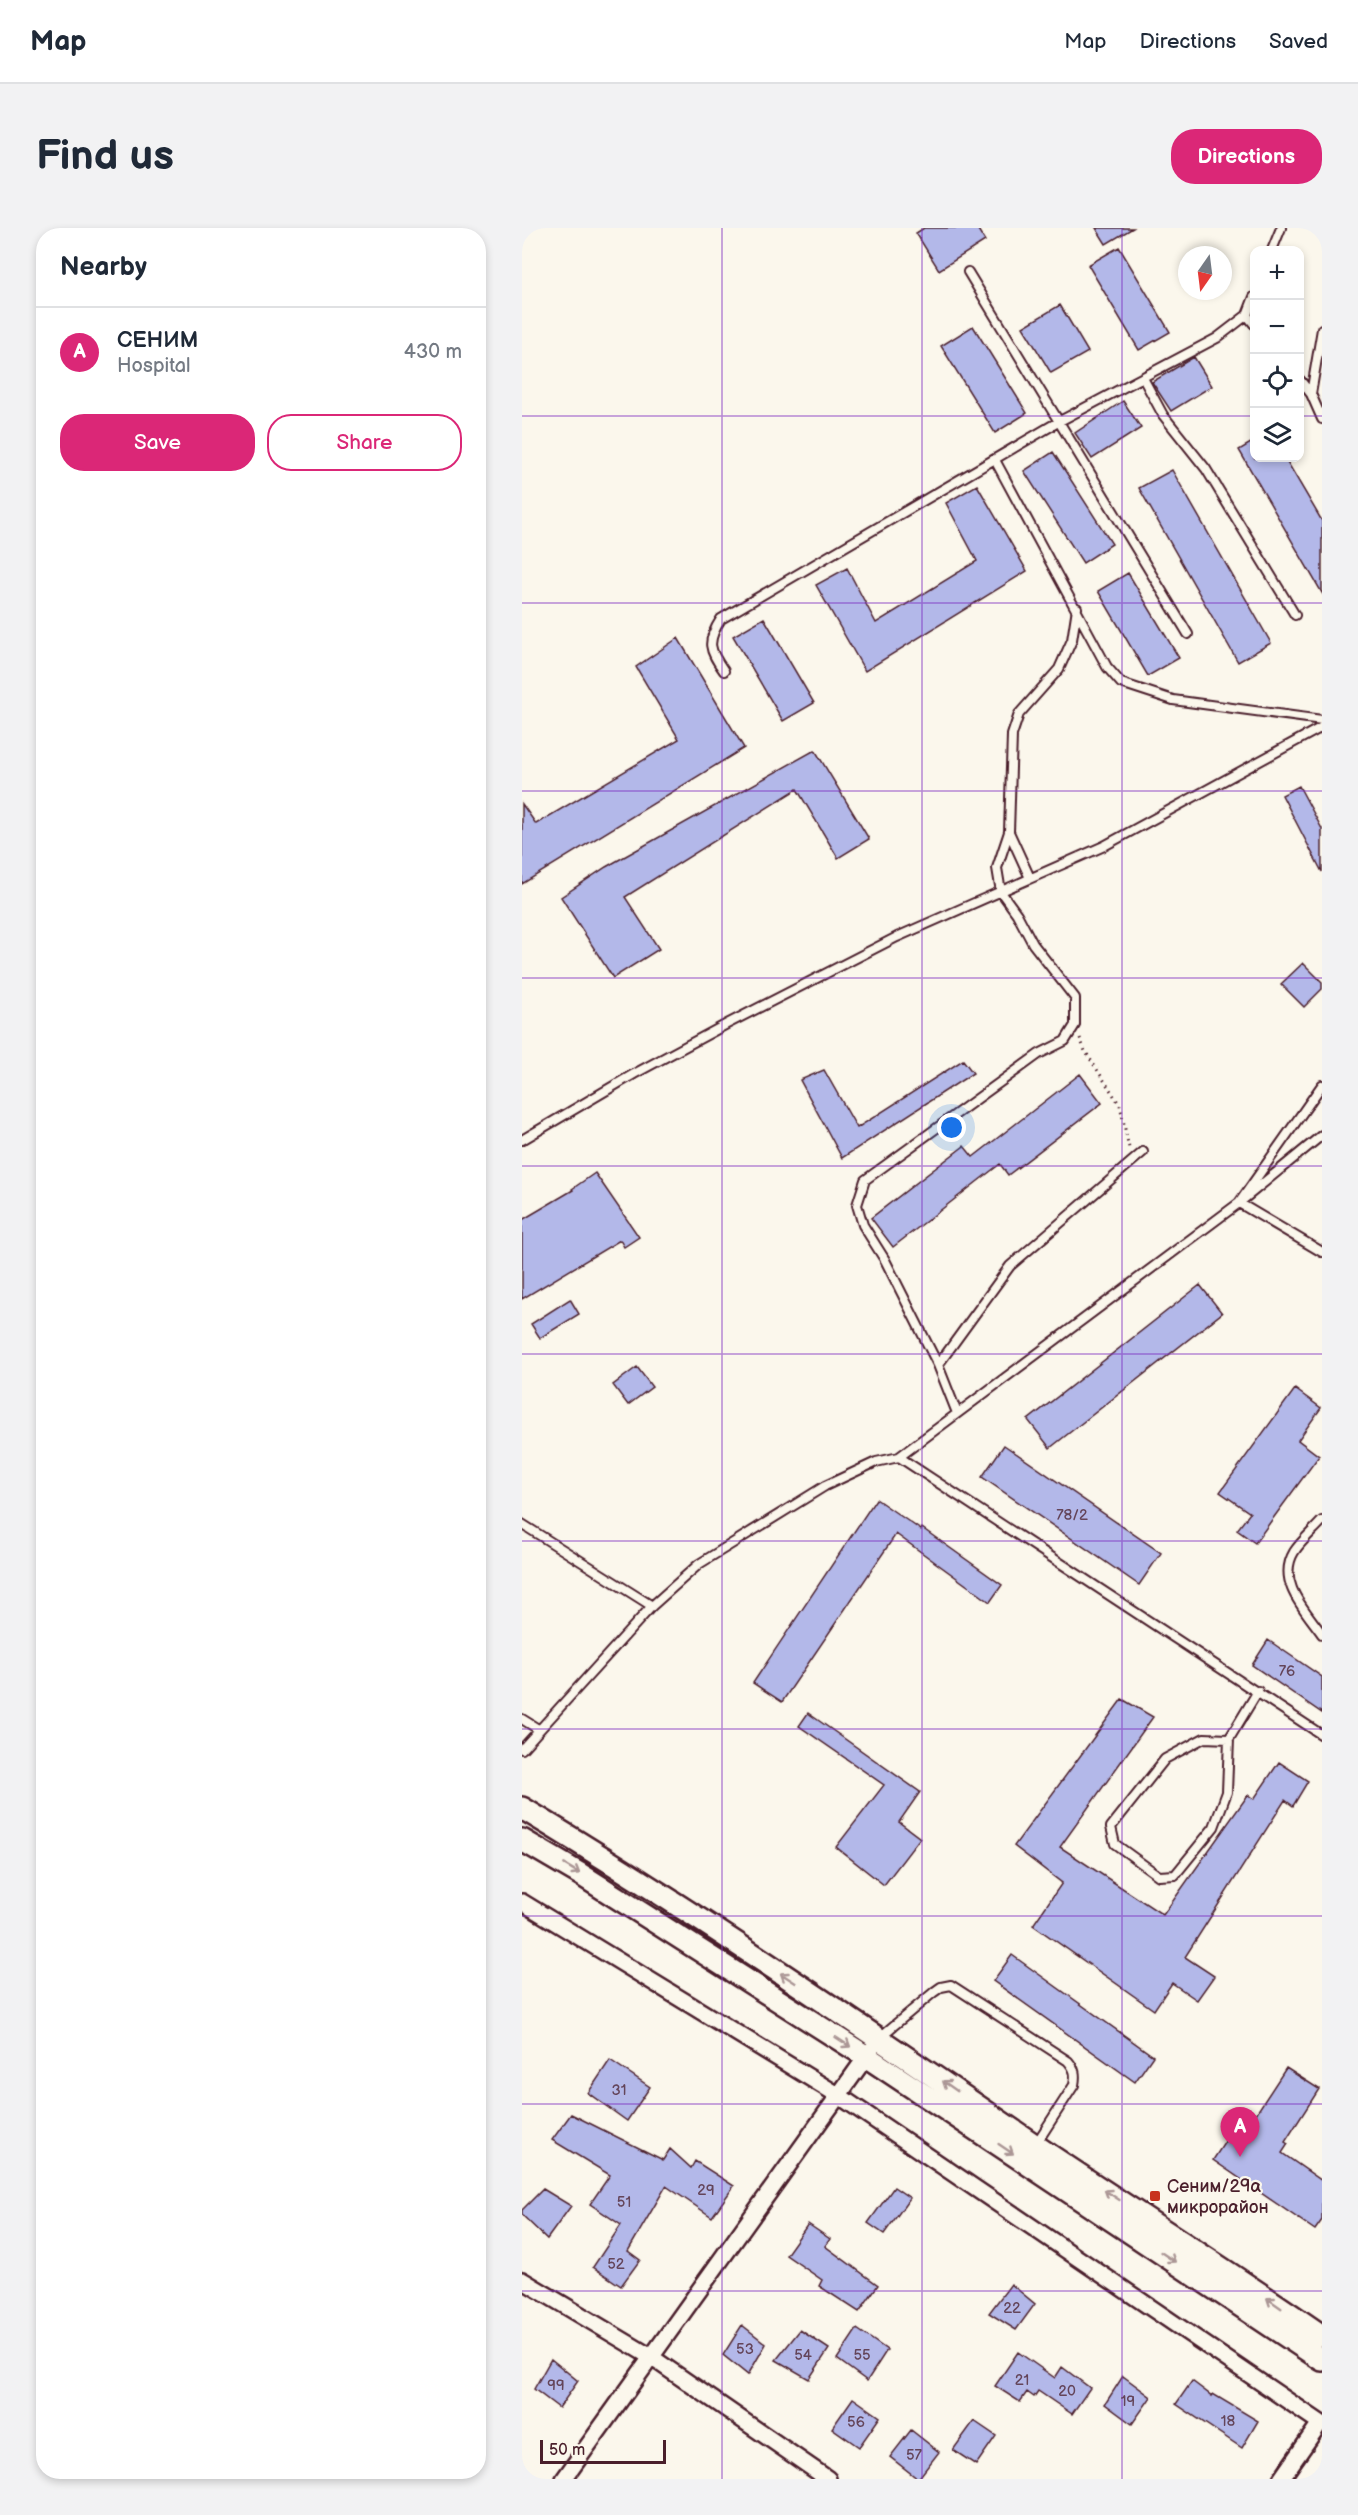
<!DOCTYPE html>
<meta charset="utf-8">
<style>
:root{--surface:#fff;--page:#f2f2f3;--text:#1f2937;--muted:#747a83;--line:#e0e1e3;--accent:#db2777}
body{margin:0;font-family:"Balsamiq Sans",sans-serif;background:var(--page);color:var(--text)}
.controls{position:absolute;right:18px;top:18px;display:grid;overflow:hidden;border-radius:12px;box-shadow:0 3px 9px #0003}
.controls button{width:54px;height:54px;display:grid;place-items:center;padding:0;border:0;border-bottom:2px solid var(--line);background:var(--surface);color:var(--text);font:30px sans-serif}
.compass{position:absolute;left:656px;top:18px;width:54px;height:54px;border-radius:50%;background:var(--surface);box-shadow:0 3px 9px #0003;rotate:194deg}
.scale{position:absolute;left:18px;bottom:15px;width:126px;box-sizing:border-box;padding-left:6px;border:3px solid #4a1f2b;border-top:0;font-size:16px;line-height:21px;white-space:nowrap;color:#4a1f2b;-webkit-text-stroke:4px #fbf7ec;paint-order:stroke}
.you{position:absolute;left:430px;top:900px;width:21px;height:21px;margin:-15px;border:4px solid #fff;border-radius:50%;background:#1a73e8;box-shadow:0 0 0 9px #1a73e833}
.badge{display:grid;place-items:center;width:39px;height:39px;border-radius:50%;background:var(--accent);color:#fff;font-size:20px;font-weight:700}
.pin{position:absolute;translate:-50% -50px;filter:drop-shadow(0 2px 3px #0008)}
.pin::after{content:'';position:absolute;top:32px;width:21px;height:18px;background:inherit;clip-path:polygon(0 0,100% 0,50% 100%)}
.list{margin:0;padding:0;list-style:none}
h2{display:flex;justify-content:space-between;align-items:center;height:78px;margin:0;padding:0 24px;font-size:26px}
h2 small{font-size:20px;font-weight:400;color:var(--muted)}
.list li{display:grid;grid-template-columns:39px 1fr auto;gap:18px;align-items:center;box-sizing:border-box;height:90px;padding:0 24px;border-top:2px solid var(--line)}
.list b{display:block;font-size:22px;white-space:nowrap}
.list p{margin:0;font-size:20px;white-space:nowrap;color:var(--muted)}
.list em{font-size:20px;font-style:normal;color:var(--muted)}
.actions{display:flex;gap:12px;padding:18px 24px}
.actions a{flex:1;padding:14px 0;border:2px solid var(--accent);border-radius:24px;text-align:center;font-size:21px;color:var(--accent)}
.actions .main{background:var(--accent);color:#fff}
.icon{flex:none;width:33px;height:33px;fill:none;stroke:currentColor;stroke-width:2;stroke-linecap:round;stroke-linejoin:round}
.map{position:relative;flex:none;width:800px;height:2251px;overflow:hidden;border-radius:24px}
header{display:flex;align-items:center;gap:36px;box-sizing:border-box;height:84px;padding:0 30px;background:var(--surface);border-bottom:2px solid var(--line)}
header strong{font-size:28px}
nav{display:flex;gap:33px;margin-inline-start:auto;font-size:21px}
.intro{display:flex;align-items:center;justify-content:space-between;box-sizing:border-box;height:144px;padding:0 36px}
h1{margin:0;font-size:42px}
.button{padding:15px 27px;border-radius:24px;background:var(--accent);color:#fff;font-size:21px;font-weight:700}
main{display:flex;gap:36px;padding:0 36px}
aside{flex:1;background:var(--surface);border-radius:24px;box-shadow:0 3px 9px #0003}
.map>svg:first-child{display:block}
.building{fill:#b3b8e9;stroke:#4a1f2b;stroke-width:1.5}
.lines{fill:none;stroke-linecap:round;stroke-linejoin:round}
.service-casing{stroke:#4a1f2b;stroke-width:12}
.minor-casing{stroke:#4a1f2b;stroke-width:20}
.secondary-casing{stroke:#4a1f2b;stroke-width:26}
.path{stroke:#4a1f2b;stroke-width:3;stroke-dasharray:1.5 4.5;stroke-linecap:butt}
.service{stroke:#fbf7ec;stroke-width:8}
.minor{stroke:#fbf7ec;stroke-width:15}
.secondary{stroke:#fbf7ec;stroke-width:21}
.oneway{stroke:#ab9695}
.grid{fill:none;stroke:#7b2cbf;stroke-width:1.5;stroke-opacity:0.55}
.poi-dot{fill:#c8321e;stroke:#fbf7ec;stroke-width:2}
.labels{text-anchor:middle;dominant-baseline:central;stroke-width:4.5;stroke-linejoin:round;paint-order:stroke}
.number-label{font-size:15px;fill:#64455a}
.poi-label{font-size:18px;fill:#4a1f2b;stroke:#fbf7ec;text-anchor:start}
</style>
<header>
<strong>Map</strong>
<nav><a>Map</a><a>Directions</a><a>Saved</a></nav>
</header>
<div class="intro"><h1>Find us</h1><a class="button">Directions</a></div>
<main>
<aside>
<h2>Nearby<small></small></h2>
<ul class="list">
<li><span class="badge">A</span><div><b>СЕНИМ</b><p>Hospital</p></div><em>430 m</em></li>
</ul>
<div class="actions"><a class="main">Save</a><a>Share</a></div>
</aside>
<div class="map">
<svg width="800" height="2251" viewBox="0 0 800 2251">
<rect width="100%" height="100%" fill="#fbf7ec"/>
<filter id="ink" filterUnits="userSpaceOnUse"><feTurbulence type="fractalNoise" baseFrequency=".0167" numOctaves="2"/><feDisplacementMap in="SourceGraphic" scale="12" xChannelSelector="R" yChannelSelector="G"/><feConvolveMatrix kernelMatrix="1 2 1 2 8 2 1 2 1" color-interpolation-filters="sRGB"/></filter>
<g filter="url(#ink)">
<path class="building" d="M402,0H455L463,13L417,42L394,5Z
M574,0H611L584,16Z
M597,19L648,104L617,122L566,37Z
M538,77L566,124L529,145L501,99Z
M451,98L505,185L473,205L419,118Z
M672,129L690,158L649,183L630,154Z
M601,173L619,200L570,231L553,205Z
M732,213V230H763L800,293V365L717,222Z
M531,224L590,316L561,335L502,243Z
M650,242L749,415L716,434L617,260Z
M455,257L505,343L343,443L294,357L325,340L354,395L455,333L424,275Z
M606,345L657,430L626,448L576,363Z
M242,390L292,475L261,493L211,408Z
M156,410L222,520L0,656V576L14,596L157,511L114,439Z
M293,522L347,611L316,630L275,561L103,669L137,721L91,750L39,669L84,639Z
M777,558L800,601V644L760,567Z
M781,735L800,754V761L782,779L759,756Z
M441,832L451,845L320,930L278,852L302,842L335,900Z
M558,846L580,875L486,947L478,936L371,1019L349,990L442,918L451,929Z
M73,945L117,1009L102,1019L98,1012L0,1071V992L51,962L50,961Z
M678,1057L700,1085L528,1220L506,1192Z
M48,1071L57,1086L18,1110L9,1096Z
M115,1139L130,1159L106,1177L91,1157Z
M773,1161L799,1180L776,1212L797,1228L733,1315L715,1302L728,1285L698,1264Z
M482,1217L639,1325L617,1357L460,1249Z
M354,1271L399,1302L400,1300L480,1357L468,1374L374,1306L260,1474L231,1455Z
M746,1412L800,1449V1485L730,1437Z
M600,1471L631,1489L538,1619L641,1687L726,1567L732,1571L757,1534L786,1553L771,1578L763,1572L663,1729L692,1748L675,1772L650,1755L632,1782L511,1697L540,1655L492,1618Z
M286,1485L398,1564L377,1594L398,1610L362,1657L314,1619L362,1557L277,1498Z
M490,1727L631,1828L613,1854L471,1753Z
M88,1832L128,1859L105,1893L66,1865Z
M764,1840L797,1861L763,1914L766,1916L760,1925L800,1953V1992L793,2002L691,1932L721,1886L730,1892Z
M49,1886L141,1932L148,1921L169,1940L173,1933L212,1958L190,1989L144,1958L106,2023L118,2032L99,2058L71,2039L99,1997L68,1976L88,1947L30,1912Z
M372,1959L388,1970L362,2006L346,1995Z
M21,1961L49,1978L25,2011L0,1987V1982Z
M286,1996L308,2011L303,2018L356,2057L337,2084L297,2058L300,2052L264,2027Z
M489,2056L513,2076L494,2102L467,2085Z
M220,2097L244,2116L226,2147L201,2127Z
M335,2101L365,2122L345,2153L315,2131Z
M278,2102L307,2121L287,2151L254,2132Z
M496,2124L533,2150L540,2139L568,2160L550,2186L516,2163L512,2169L505,2164L498,2174L473,2158Z
M29,2131L56,2153L37,2180L12,2161Z
M601,2148L629,2169L610,2196L583,2176Z
M670,2153L690,2168L691,2166L736,2193L720,2220L654,2176Z
M331,2170L358,2189L337,2219L310,2200Z
M452,2193L474,2208L454,2237L431,2222Z
M389,2202L417,2224L396,2251L368,2229Z"/>
<g class="lines">
<defs>
<path id="service" d="M750,22L759,0
M446,44L666,406
M725,87L732,96
M800,101L789,166L800,191
M621,150L641,187L684,241L773,387
M778,152L789,166
M473,232L585,439L599,455L651,472L800,492
M202,443C187,422 184,414 199,391L536,194L695,110L725,87L732,69
M487,604L508,650
M800,857L717,975L800,1024
M0,912L112,846L205,796L375,709L582,618L800,499
M416,1137L363,1032L341,997L335,977L343,952L517,826L543,813L553,797V770L511,716L495,686L479,664L475,640L487,604L490,507L497,486L537,441L550,412L555,380
M435,1185L416,1137L488,1038L621,924
M377,1229L717,975L800,907
M800,1293C791,1303 779,1313 772,1324C754,1354 784,1383 800,1406
M0,1296L130,1378
M0,1491L16,1501
M707,1511L682,1510L643,1531L589,1599L593,1616L637,1648L653,1647L692,1599L705,1564L707,1511L736,1463
M0,1521L130,1378L177,1336L303,1258L354,1234L377,1229L800,1507
M358,1809L412,1764L419,1759L429,1757L546,1833C553,1841 554,1846 552,1857L514,1916"/>
<path id="minor" d="M0,1674L316,1867L800,2196
M0,2052L129,2129L306,2251
M42,2251L349,1822
M759,2251L798,2195"/>
<path id="secondary" d="M0,1580C175,1685 343,1801 511,1916C607,1981 705,2042 800,2108
M0,1612L58,1646L345,1829L800,2132"/>
</defs>
<use href="#service" class="service-casing"/>
<use href="#minor" class="minor-casing"/>
<use href="#secondary" class="secondary-casing"/>
<path class="path" d="M558,810L563,823L598,877L607,920"/>
<use href="#service" class="service"/>
<use href="#minor" class="minor"/>
<use href="#secondary" class="secondary"/>
</g>
<defs><path id="oneway-shaft" d="M-6 0H5M1.5-3L5.5 0L1.5 3" fill="none" stroke-width="1.6" stroke-linecap="round" stroke-linejoin="round" transform="scale(1.5)"/></defs>
<g class="oneway">
<use href="#oneway-shaft" transform="translate(50 1641) rotate(31)"/>
<use href="#oneway-shaft" transform="translate(266 1750) rotate(-147)"/>
<use href="#oneway-shaft" transform="translate(321 1814) rotate(33)"/>
<use href="#oneway-shaft" transform="translate(428 1858) rotate(-145)"/>
<use href="#oneway-shaft" transform="translate(484 1921) rotate(34)"/>
<use href="#oneway-shaft" transform="translate(590 1967) rotate(-147)"/>
<use href="#oneway-shaft" transform="translate(646 2029) rotate(34)"/>
<use href="#oneway-shaft" transform="translate(752 2075) rotate(-145)"/>
</g>
</g>
<path class="grid" d="M200,0V2251M400,0V2251M600,0V2251M0,188H732M778,188H800M0,375H800M0,563H800M0,750H800M0,938H800M0,1126H800M0,1313H800M0,1501H800M0,1688H800M0,1876H800M0,2063H800"/>
<rect class="poi-dot" x="627" y="1962" width="12" height="12" rx="3"/>
<g class="labels">
<g class="number-label">
<text x="550" y="1287">78/2</text>
<text x="765" y="1443">76</text>
<text x="97" y="1862">31</text>
<text x="184" y="1962">29</text>
<text x="102" y="1974">51</text>
<text x="94" y="2036">52</text>
<text x="490" y="2080">22</text>
<text x="223" y="2121">53</text>
<text x="281" y="2127">54</text>
<text x="340" y="2127">55</text>
<text x="500" y="2152">21</text>
<text x="34" y="2157">99</text>
<text x="545" y="2163">20</text>
<text x="606" y="2173">19</text>
<text x="706" y="2193">18</text>
<text x="334" y="2194">56</text>
<text x="392" y="2227">57</text>
</g>
<g class="poi-label">
<text x="645" y="1958">Сеним/29а<tspan x="645" dy="21">микрорайон</tspan></text>
</g>
</g>
</svg>
<div class="controls">
<button>+</button>
<button>−</button>
<button><svg class="icon" aria-label="locate" viewBox="0 0 24 24"><circle cx="12" cy="12" r="6"/><path d="M12 2v4M12 18v4M2 12h4M18 12h4"/></svg></button>
<button><svg class="icon" aria-label="layers" viewBox="0 0 24 24"><path d="M12 4l9 5-9 5-9-5zM3 14l9 5 9-5"/></svg></button>
</div>
<svg class="compass" viewBox="-18 -18 36 36"><path d="M0-13l5 13h-10z" fill="#e53935"/><path d="M0 13l5-13h-10z" fill="#747a83"/></svg>
<div class="scale">50 m</div>
<div class="you"></div>
<div class="pin badge" style="left:718px;top:1929px">A</div>
</div>
</main>
